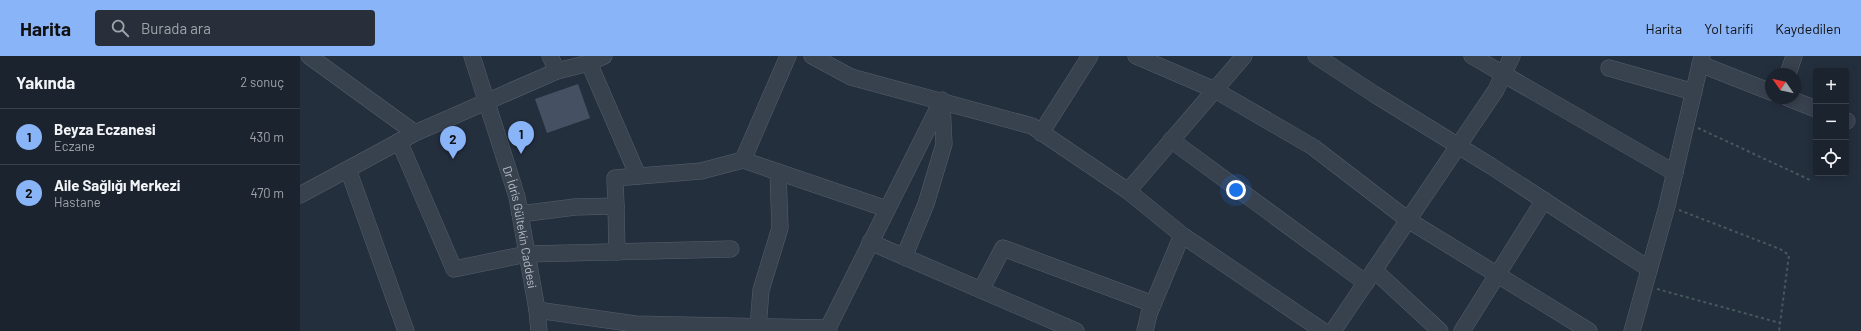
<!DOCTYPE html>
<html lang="tr">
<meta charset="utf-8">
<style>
:root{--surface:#1b232e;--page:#282f3a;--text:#f1f3f6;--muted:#a0a4aa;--line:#39404a;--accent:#8ab4f8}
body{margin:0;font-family:Barlow,sans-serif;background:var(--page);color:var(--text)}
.controls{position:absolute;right:12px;top:12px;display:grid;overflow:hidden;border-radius:4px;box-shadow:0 2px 10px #0003}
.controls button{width:36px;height:36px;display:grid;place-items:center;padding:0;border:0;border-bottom:1px solid var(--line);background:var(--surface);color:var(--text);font:20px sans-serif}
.compass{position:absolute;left:1465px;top:12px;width:36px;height:36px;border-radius:50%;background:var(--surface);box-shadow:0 2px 10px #0003;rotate:304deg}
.you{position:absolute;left:936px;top:134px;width:14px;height:14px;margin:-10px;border:3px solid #fff;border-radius:50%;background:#1a73e8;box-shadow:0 0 0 6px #1a73e833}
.badge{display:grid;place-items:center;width:26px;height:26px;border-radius:50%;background:var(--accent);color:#111;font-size:13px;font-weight:700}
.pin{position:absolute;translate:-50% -33px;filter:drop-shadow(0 1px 2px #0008)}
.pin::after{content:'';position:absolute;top:21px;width:14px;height:12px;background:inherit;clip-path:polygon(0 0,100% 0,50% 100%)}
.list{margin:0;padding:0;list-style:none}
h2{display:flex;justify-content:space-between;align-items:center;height:52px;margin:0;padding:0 16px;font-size:17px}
h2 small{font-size:13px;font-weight:400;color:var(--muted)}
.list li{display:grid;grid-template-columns:26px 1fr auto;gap:12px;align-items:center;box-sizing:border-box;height:56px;padding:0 16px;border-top:1px solid var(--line)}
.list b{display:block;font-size:15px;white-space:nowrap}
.list p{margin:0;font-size:13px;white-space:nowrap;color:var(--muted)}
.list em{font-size:13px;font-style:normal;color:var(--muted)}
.icon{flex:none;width:22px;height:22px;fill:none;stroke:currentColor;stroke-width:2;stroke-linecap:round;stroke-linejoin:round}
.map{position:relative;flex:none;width:1561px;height:275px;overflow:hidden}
header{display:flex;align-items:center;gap:24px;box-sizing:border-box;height:56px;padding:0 20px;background:var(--accent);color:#111}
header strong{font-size:19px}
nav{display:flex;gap:22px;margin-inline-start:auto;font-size:14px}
.search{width:280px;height:36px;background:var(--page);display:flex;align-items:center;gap:10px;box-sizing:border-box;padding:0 14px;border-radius:4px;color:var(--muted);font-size:15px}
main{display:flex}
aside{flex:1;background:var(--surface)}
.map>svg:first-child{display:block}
.building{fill:#455162}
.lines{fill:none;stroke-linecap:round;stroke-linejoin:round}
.minor-casing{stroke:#565f6c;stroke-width:17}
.path{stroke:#44595c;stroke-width:2;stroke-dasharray:3 3;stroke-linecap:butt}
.minor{stroke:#38414e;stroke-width:16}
.labels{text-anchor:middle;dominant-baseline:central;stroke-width:3;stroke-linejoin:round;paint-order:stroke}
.street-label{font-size:12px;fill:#b4bcc9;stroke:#1d2633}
</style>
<header>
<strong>Harita</strong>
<div class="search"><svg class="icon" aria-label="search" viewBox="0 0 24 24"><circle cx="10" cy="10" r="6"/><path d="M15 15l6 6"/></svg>Burada ara</div>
<nav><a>Harita</a><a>Yol tarifi</a><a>Kaydedilen</a></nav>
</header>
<main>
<aside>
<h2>Yakında<small>2 sonuç</small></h2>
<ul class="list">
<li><span class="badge">1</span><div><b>Beyza Eczanesi</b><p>Eczane</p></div><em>430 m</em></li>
<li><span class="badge">2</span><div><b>Aile Sağlığı Merkezi</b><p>Hastane</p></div><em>470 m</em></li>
</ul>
</aside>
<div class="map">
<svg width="1561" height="275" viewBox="0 0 1561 275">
<rect width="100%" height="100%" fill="#242f3e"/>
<path class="building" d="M278,28L290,62L247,77L235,43Z"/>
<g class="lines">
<defs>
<g id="minor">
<path d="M9,0L115,77"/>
<path id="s1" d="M172,0L217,141L237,254L239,275"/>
<path d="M250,0L257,15"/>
<path d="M512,0L551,21L732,70L828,135L882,179L1023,275"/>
<path d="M836,0L915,34L1013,91L1108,164L1289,275"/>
<path d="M1016,0L1074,38L1191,110L1349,213"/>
<path d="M1172,0L1375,117"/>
<path d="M289,7L338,120"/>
<path d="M1400,8L1471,36"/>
<path d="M1309,12L1394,36"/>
<path d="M1488,18L1494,0"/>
<path d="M1488,42L1516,53"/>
<path d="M1546,65H1547"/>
<path d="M741,77L790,0"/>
<path d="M871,84L1066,227"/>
<path d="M99,85L154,213L227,198L431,193"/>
<path d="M443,104L587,153"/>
<path d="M48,113L106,275"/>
<path d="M828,135L944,0"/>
<path d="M0,139L115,77L257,15L289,7L304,0"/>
<path d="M316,150L317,196"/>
<path d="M220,158L275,151L316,150L315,122L401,115L443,104L488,0"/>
<path d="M570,186L776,275"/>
<path d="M604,201L626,148L644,88L642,46"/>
<path d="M1074,214L1140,275"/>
<path d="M681,234L703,192L853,248"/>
<path d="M237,254L335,268L528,272"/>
<path d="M458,271L461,234L480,172L478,116"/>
<path d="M529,275L528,272L642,44"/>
<path d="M845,275L849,258L882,179"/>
<path d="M1033,275L1196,34L1212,0"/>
<path d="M1162,275L1244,144"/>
<path d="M1332,275L1367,150L1402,0"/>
</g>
</defs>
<use href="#minor" class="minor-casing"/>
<path class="path" d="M1398,72L1510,124
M1379,154L1480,193L1489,199L1479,275
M1357,233L1480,267"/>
<use href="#minor" class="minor"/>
</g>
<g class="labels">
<g class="street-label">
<text stroke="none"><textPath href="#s1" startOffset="178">Dr İdris Gültekin Caddesi</textPath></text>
</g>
</g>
</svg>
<div class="controls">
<button>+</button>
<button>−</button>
<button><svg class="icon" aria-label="locate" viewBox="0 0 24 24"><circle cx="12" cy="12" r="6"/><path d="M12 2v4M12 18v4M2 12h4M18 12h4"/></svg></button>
</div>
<svg class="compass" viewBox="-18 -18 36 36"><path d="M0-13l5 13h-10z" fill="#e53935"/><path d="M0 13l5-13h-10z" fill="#a0a4aa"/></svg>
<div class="you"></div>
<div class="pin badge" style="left:221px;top:98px">1</div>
<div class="pin badge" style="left:153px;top:103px">2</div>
</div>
</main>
